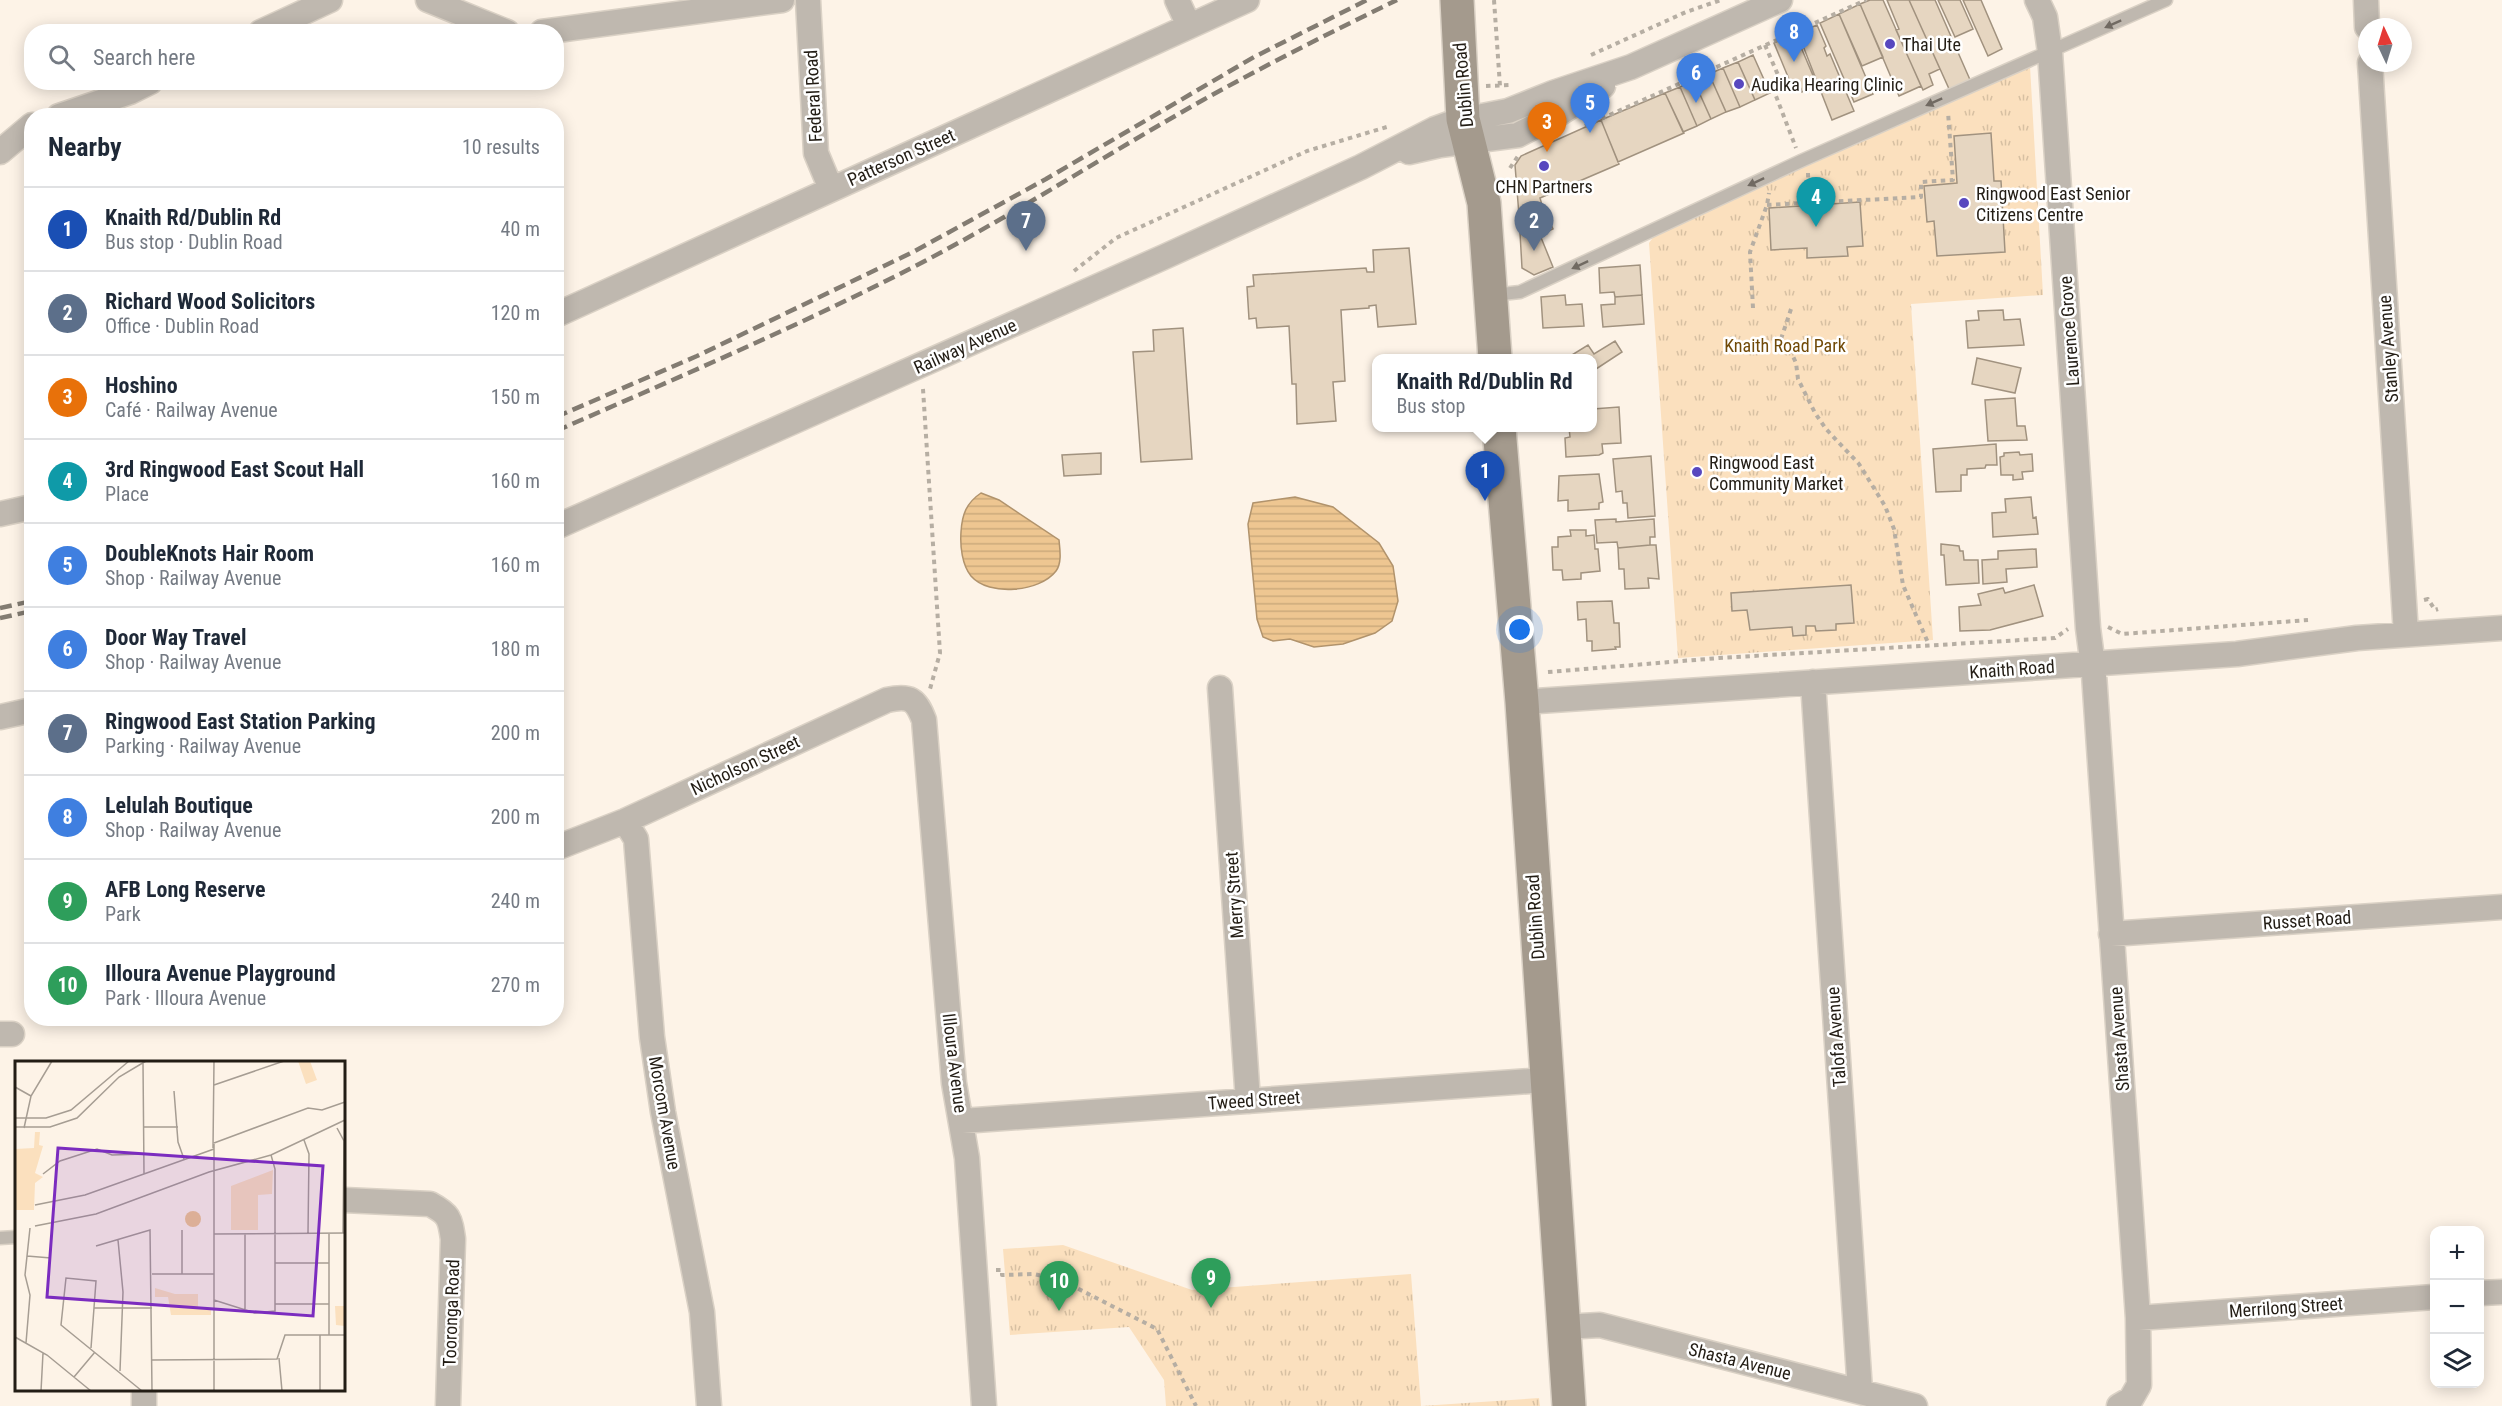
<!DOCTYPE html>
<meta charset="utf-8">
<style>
:root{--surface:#fff;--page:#f2f2f3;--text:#1f2937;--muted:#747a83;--line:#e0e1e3;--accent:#b45309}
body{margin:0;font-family:"Roboto Condensed",sans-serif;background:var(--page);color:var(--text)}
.controls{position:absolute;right:18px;bottom:18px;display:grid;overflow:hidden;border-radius:12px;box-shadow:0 3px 15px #0003}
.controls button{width:54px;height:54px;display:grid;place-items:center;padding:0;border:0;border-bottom:2px solid var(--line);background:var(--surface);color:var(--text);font:30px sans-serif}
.compass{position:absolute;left:2358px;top:18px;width:54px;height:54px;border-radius:50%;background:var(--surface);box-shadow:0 3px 15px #0003;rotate:356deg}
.you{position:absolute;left:1520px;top:630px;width:21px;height:21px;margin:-15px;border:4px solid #fff;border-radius:50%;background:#1a73e8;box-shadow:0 0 0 9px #1a73e833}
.badge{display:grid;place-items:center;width:39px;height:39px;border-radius:50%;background:var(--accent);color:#fff;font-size:20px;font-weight:700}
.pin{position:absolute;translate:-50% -50px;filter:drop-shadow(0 2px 3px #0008)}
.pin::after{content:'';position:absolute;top:32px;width:21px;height:18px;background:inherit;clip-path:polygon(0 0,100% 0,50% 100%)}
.popup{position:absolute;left:1372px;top:354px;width:225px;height:78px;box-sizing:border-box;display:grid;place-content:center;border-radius:12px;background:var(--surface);filter:drop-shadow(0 2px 4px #0005);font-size:20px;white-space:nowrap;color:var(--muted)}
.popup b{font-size:22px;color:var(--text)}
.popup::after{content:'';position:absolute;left:50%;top:100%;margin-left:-12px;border:12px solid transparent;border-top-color:var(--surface)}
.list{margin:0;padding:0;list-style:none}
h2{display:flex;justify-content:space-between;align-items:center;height:78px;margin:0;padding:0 24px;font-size:26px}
h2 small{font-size:20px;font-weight:400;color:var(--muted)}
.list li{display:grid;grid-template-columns:39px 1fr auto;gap:18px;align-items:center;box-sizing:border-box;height:84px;padding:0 24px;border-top:2px solid var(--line)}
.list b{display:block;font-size:22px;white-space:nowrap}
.list p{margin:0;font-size:20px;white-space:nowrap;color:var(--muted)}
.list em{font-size:20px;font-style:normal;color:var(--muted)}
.icon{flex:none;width:33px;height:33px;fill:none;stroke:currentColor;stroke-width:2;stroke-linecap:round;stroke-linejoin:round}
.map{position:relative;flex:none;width:2502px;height:1406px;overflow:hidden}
.search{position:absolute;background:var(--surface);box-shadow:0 3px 15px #0003;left:24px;top:24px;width:540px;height:66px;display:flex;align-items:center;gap:15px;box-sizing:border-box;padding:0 21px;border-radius:24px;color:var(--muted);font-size:22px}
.panel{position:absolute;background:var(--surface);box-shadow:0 3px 15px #0003;left:24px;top:108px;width:540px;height:918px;border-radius:24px}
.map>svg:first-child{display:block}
.park{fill:url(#park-tufts)}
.water{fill:url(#water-rules);stroke:#b1936c;stroke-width:1.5}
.building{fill:#e6d6c1;stroke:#a1927f;stroke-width:1.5}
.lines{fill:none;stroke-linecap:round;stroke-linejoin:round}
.lane-casing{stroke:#dad1c5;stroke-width:15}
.street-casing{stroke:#dad1c5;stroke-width:27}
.secondary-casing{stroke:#dad1c5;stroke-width:36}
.path{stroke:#b6aea3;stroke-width:4;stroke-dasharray:4.5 4.5;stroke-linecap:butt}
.lane{stroke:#bfb8af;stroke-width:12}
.street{stroke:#bfb8af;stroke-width:24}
.secondary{stroke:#a49a8d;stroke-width:33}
.rail{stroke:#837c72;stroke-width:4.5;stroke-dasharray:12 6;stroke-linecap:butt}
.oneway{fill:#716a62}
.poi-dot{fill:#5848bf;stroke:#fff;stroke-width:2}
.labels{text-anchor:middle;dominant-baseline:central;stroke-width:5;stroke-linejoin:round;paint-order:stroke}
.poi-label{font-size:18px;fill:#231d15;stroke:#fff;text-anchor:start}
.street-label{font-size:18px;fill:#231d15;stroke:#fff}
.park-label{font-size:18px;fill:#714a08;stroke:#fff}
.inset-road{fill:none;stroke:#a69d93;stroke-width:1.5}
.view{fill:#7b2cbf;fill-opacity:0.15;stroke:#7b2cbf;stroke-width:3}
.inset-edge{fill:none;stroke:#231d15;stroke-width:3}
</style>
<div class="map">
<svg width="2502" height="1406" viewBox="0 0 2502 1406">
<defs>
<pattern id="park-tufts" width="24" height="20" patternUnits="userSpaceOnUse" patternTransform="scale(1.5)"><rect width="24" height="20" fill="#fbe0be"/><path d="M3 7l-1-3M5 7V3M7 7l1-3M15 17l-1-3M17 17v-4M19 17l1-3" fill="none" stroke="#d7c0a2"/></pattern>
<pattern id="water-rules" width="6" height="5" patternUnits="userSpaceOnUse" patternTransform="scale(1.5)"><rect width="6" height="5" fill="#eec691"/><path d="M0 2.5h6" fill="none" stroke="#ccaa7c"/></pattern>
</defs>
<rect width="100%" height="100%" fill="#fdf3e7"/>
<path class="park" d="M2030,66L2043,295L1911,304L1933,640L1678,658L1649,243L1657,232Z
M1063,1245L1192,1290L1411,1274L1421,1406L1539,1398L1540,1406H1166L1164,1380L1129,1327L1010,1335L1003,1249Z"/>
<path class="water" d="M981,493L999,500L1059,540C1060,550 1062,563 1056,571C1040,592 989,597 971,576C962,565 960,546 961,532C962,515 966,503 981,493Z
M1295,497L1333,507L1379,543L1393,566L1398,601L1392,621L1375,633L1343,644L1314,647L1290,639L1273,641L1263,637L1257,619L1248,524L1253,503Z"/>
<path class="building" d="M1870,0H1883L1921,86L1899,96L1860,4Z
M1887,0H1909L1940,69L1929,74L1933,85L1923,90L1896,30L1899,29Z
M1909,0H1935L1971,82L1950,91Z
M1938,0H1960L1973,29L1955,37Z
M1963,0H1981L2002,49L1988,56Z
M1860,4L1883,57L1862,66L1839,14Z
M1839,14L1873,94L1854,102L1820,23Z
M1817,25L1826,46L1824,48L1827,56L1830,54L1854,111L1832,120L1798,33Z
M1795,33L1817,85L1802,92L1798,81L1791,84L1774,43Z
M1753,55L1770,93L1755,100L1738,62Z
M1738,62L1755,100L1740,107L1723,68Z
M1723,68L1740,107L1726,112L1709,74Z
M1709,74L1726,112L1711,119L1694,81Z
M1694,81L1711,119L1697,126L1680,87Z
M1680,87L1697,126L1683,132L1665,93Z
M1665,93L1684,133L1618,162L1601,120Z
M1601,120L1619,164L1540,198L1542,205L1519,215L1515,165L1521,156Z
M1991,133L1994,181H2001L2005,252L1937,256L1934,221L1927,222L1924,186L1957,183L1954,136Z
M1860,202L1863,246L1847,247L1848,256L1807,258V248L1771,250L1769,208Z
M1542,205L1553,229L1540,235L1553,267L1534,275L1522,268L1519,215Z
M1409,248L1416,324L1378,327L1376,305L1369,306V308L1341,310L1345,381L1333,382L1336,421L1297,424L1296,384H1292L1289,326L1257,328L1256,318L1249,319L1247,287L1254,286L1253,275L1366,268L1367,272H1374L1373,250Z
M1640,265L1642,295L1615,297L1614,292L1600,293L1599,268Z
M1565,295L1566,305L1582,304L1584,326L1543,328L1541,297Z
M1642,295L1644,324L1603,327L1601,305L1615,304V297Z
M2003,310L2004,320L2020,319L2024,345L1968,348L1966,321L1979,320L1978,311Z
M1183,328L1192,459L1141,462L1133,352L1154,351L1153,330Z
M1615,341L1622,352L1593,371V358H1567L1588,345L1594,354Z
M1977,358L2021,368L2015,393L1972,384Z
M2015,398L2017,426H2025L2027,440L1988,441L1985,400Z
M1619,407L1621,443L1602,444L1603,453L1599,455L1566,457L1565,438L1570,437L1569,428H1593V409Z
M1996,444L1997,465H1986L1985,468L1967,469V475H1961V491L1936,492L1933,449Z
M2019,452L2020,455L2032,454L2033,471L2022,472L2023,479L2013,480V475H2001L2000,457L2004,456V453Z
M1101,453V474L1064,476L1062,455Z
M1651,456L1655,516L1628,518L1627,503H1623L1622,491L1616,492L1613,459Z
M1599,474L1603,502L1599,503V509L1568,511V500L1558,501L1559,476Z
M2031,497L2033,518L2036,517L2038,534L1993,537L1992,513L2006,512L2005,499Z
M1616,519V522L1654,519L1655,537H1650V545L1618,548L1617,542L1597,543L1595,520Z
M1570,530H1586V536L1594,535L1595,549H1598L1600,571L1581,573V579L1563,580L1562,570H1553L1552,547H1558V537L1571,536Z
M1941,544L1959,546L1960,551H1963L1964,560H1978L1979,583L1946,585L1944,555H1941Z
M1650,545H1656L1659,579L1648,578L1649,588L1625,589L1624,569H1619L1618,548Z
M2036,549L2037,567L2006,569L2007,582L1983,584L1982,560L1998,559V551Z
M1851,585L1854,623L1836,624V630L1816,631L1815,626H1806V635L1793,636L1792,627L1750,630L1747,610L1732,611L1731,593Z
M2034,585L2043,616L1990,630L1960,631L1959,607L1981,605L1978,594L2003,588L2005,593Z
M1612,601L1614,623H1619L1620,647H1615L1616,649L1592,651V641H1587L1586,619L1578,620L1577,602Z"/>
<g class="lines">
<defs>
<path id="lane" d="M1493,295L1520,292L1801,161L2166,0
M0,1238L16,1237"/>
<path id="street" d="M428,0L507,32
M808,0L816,153L831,189
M1177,0L1189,26
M2037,0L2045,17L2050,52L2088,628L2094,674L2138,1318L2139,1385L2131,1399L2119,1406
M2366,0L2367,27
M261,32L330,0
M542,32L782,0
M2370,63L2406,634
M59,116L130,92L150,82
M0,152L32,125
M1409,152L1440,145L1518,135L1560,113L1603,86
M556,315L1247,0
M0,514L32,507
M556,527L1164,257L1361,167L1435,129L1457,121L1508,111L1553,93L1631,67L1780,0
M1813,682L1860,1391
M1220,688L1248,1101
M1522,702L2237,654L2357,638L2502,628
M0,717L32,710
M625,821L636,839L652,1037L663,1112L702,1312L709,1406
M556,848L625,821L887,700C910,695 916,699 924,720L954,1083L967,1158L984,1406
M2111,934L2502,907
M0,1034H12
M962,1121L1545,1080
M344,1200L430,1204C449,1214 450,1218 453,1239L448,1406
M2480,1293L2502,1292
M2138,1318L2434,1297
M1563,1327L1600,1325L1915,1406
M144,1390V1406"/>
<path id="secondary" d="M1457,0L1463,119L1484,203L1495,358
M1499,428L1522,702L1569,1406"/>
</defs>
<use href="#lane" class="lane-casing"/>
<use href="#street" class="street-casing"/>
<use href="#secondary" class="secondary-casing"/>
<path class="path" d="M1494,0L1500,86
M1765,45L1778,75L1776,96L1796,148
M1591,55L1686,12L1721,0
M1486,86L1511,85
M1585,126L1866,0
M1510,168L1518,156
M1808,173L1809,203
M1767,205L1921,197V182L1953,180L1948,112
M1074,271L1116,238L1307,151L1390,126
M1753,308L1750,252L1767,205L1769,193
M1791,309L1781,339L1791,352L1796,363L1798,379L1815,413L1826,429L1859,464L1885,506L1894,529L1903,585L1929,645
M923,389L940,653L930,689
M2424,600L2428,599L2435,610L2438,609
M2108,627L2122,634L2308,620
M1548,672L1719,658L2055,638L2068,629
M996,1270H1002V1275L1034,1274L1063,1281L1157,1329L1196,1406"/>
<use href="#lane" class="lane"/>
<use href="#street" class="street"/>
<use href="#secondary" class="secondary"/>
<path class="rail" d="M556,417L697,356L913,252L1046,179L1254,57L1367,0
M556,431C679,377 804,324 923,262C1018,212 1109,153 1203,100C1266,65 1331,32 1397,0
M0,608L32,601
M0,618L32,611"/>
</g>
<defs><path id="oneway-solid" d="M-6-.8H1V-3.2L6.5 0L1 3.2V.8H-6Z" transform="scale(1.5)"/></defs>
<g class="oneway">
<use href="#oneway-solid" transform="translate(2113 24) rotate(156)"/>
<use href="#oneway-solid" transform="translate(1934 102) rotate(156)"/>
<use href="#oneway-solid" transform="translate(1756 182) rotate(155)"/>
<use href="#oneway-solid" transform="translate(1580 265) rotate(155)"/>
</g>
<g class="poi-dot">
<circle cx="1890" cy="44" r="6"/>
<circle cx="1739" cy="84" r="6"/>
<circle cx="1544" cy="166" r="6"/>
<circle cx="1964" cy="203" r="6"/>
<circle cx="1697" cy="472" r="6"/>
</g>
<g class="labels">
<g class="poi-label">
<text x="1902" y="44">Thai Ute</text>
<text x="1751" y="84">Audika Hearing Clinic</text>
<text x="1544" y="186" text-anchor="middle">CHN Partners</text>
<text x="1976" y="193">Ringwood East Senior<tspan x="1976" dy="21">Citizens Centre</tspan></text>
<text x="1709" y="462">Ringwood East<tspan x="1709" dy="21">Community Market</tspan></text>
</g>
<g class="street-label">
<text transform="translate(1463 85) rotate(-95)">Dublin Road</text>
<text transform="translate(813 96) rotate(-93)">Federal Road</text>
<text transform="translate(901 157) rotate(-24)">Patterson Street</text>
<text transform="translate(2069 331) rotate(-94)">Laurence Grove</text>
<text transform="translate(965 346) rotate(-24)">Railway Avenue</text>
<text transform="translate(2388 349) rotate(-94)">Stanley Avenue</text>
<text transform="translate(2012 669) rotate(-4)">Knaith Road</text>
<text transform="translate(745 765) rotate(-25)">Nicholson Street</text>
<text transform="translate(1234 895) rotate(-94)">Merry Street</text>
<text transform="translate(1535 917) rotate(-94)">Dublin Road</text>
<text transform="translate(2307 920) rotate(-4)">Russet Road</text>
<text transform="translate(1836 1037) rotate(-94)">Talofa Avenue</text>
<text transform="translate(2119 1039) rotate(-94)">Shasta Avenue</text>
<text transform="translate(955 1063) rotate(83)">Illoura Avenue</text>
<text transform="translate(1254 1100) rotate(-4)">Tweed Street</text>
<text transform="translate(665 1113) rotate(80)">Morcom Avenue</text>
<text transform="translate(2286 1307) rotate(-4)">Merrilong Street</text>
<text transform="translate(451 1313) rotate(-88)">Tooronga Road</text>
<text transform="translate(1740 1361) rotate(14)">Shasta Avenue</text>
</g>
<g class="park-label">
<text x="1785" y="345">Knaith Road Park</text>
</g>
</g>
<g transform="translate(15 1061)">
<rect width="330" height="330" fill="#fdf3e7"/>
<path d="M283,0H295L302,19L291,23ZM20,71H25L24,84L28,85L20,112L28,116L20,122L19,149H0V88L19,87ZM258,109L257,133L243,134V169H216V125ZM140,227L160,233H183V246L196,247V254H156L153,236H140Z" fill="#fbe0be"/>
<path d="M320,245H330V265L321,264Z" fill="#fbe0be"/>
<path d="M170 158a8 8 0 1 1 16 0a8 8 0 1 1-16 0Z" fill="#eec691"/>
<path class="inset-road" d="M128,2L129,113M199,24L269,0M0,26L16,35M159,30L163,81L169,98M0,57H31L56,49L114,0M0,66H35L62,57L104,16L131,0M129,66H163M9,67L16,35L37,0M322,67L329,80L328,172M289,79L294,93L293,172M199,82L293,47L307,49L330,41M198,87L199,0M28,113L45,100L82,88L97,94L128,93M20,144L70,134L199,88M20,165L81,153L194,111L256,94L330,59M314,172V274M199,173L330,172M103,179L108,231L105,310M81,185L135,169L137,330M12,195L36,197M260,202H314M137,213H199M167,213V169M199,239L240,252L260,250V108L256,94M260,243H314M79,247H137M230,248V173M0,276L32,294L76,330M11,282L15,234L10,214L15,167M76,287L81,220L51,217L46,264L127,330M264,297L267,330M137,299L262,298L270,274H330M59,316L80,291M26,330L28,292M199,330V83M305,330V274"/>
<path class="view" d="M43,87L308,105L298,255L32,236Z"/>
<rect width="330" height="330" class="inset-edge"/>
</g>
</svg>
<div class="controls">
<button>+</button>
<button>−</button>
<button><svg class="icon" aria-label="layers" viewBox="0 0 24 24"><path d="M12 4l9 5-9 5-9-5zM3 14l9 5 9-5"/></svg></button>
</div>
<svg class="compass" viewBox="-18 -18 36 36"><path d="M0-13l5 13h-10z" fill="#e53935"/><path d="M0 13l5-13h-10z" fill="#747a83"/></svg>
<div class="you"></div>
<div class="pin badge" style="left:1485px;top:501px;background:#1a4fb4">1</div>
<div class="popup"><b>Knaith Rd/Dublin Rd</b>Bus stop</div>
<div class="pin badge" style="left:1534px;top:251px;background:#5c6f8a">2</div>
<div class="pin badge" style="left:1547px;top:152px;background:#e8710a">3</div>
<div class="pin badge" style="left:1816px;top:227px;background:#0f9aa8">4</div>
<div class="pin badge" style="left:1590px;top:133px;background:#3f7fe0">5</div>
<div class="pin badge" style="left:1696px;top:103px;background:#3f7fe0">6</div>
<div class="pin badge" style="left:1026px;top:251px;background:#5c6f8a">7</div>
<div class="pin badge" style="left:1794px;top:62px;background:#3f7fe0">8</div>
<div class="pin badge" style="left:1211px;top:1308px;background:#2e9e5b">9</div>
<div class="pin badge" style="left:1059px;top:1311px;background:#2e9e5b">10</div>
<div class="search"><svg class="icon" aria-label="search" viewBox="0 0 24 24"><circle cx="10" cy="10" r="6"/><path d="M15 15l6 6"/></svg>Search here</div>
<section class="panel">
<h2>Nearby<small>10 results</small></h2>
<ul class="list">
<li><span class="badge" style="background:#1a4fb4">1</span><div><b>Knaith Rd/Dublin Rd</b><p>Bus stop · Dublin Road</p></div><em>40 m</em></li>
<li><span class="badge" style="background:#5c6f8a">2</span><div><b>Richard Wood Solicitors</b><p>Office · Dublin Road</p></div><em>120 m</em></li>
<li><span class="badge" style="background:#e8710a">3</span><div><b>Hoshino</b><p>Café · Railway Avenue</p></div><em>150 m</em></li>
<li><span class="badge" style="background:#0f9aa8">4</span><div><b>3rd Ringwood East Scout Hall</b><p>Place</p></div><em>160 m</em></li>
<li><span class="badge" style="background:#3f7fe0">5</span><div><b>DoubleKnots Hair Room</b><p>Shop · Railway Avenue</p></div><em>160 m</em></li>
<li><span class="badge" style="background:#3f7fe0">6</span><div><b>Door Way Travel</b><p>Shop · Railway Avenue</p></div><em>180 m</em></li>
<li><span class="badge" style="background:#5c6f8a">7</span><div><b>Ringwood East Station Parking</b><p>Parking · Railway Avenue</p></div><em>200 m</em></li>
<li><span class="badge" style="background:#3f7fe0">8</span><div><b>Lelulah Boutique</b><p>Shop · Railway Avenue</p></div><em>200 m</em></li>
<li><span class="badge" style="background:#2e9e5b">9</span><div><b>AFB Long Reserve</b><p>Park</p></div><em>240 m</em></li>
<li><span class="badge" style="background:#2e9e5b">10</span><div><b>Illoura Avenue Playground</b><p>Park · Illoura Avenue</p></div><em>270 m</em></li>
</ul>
</section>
</div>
